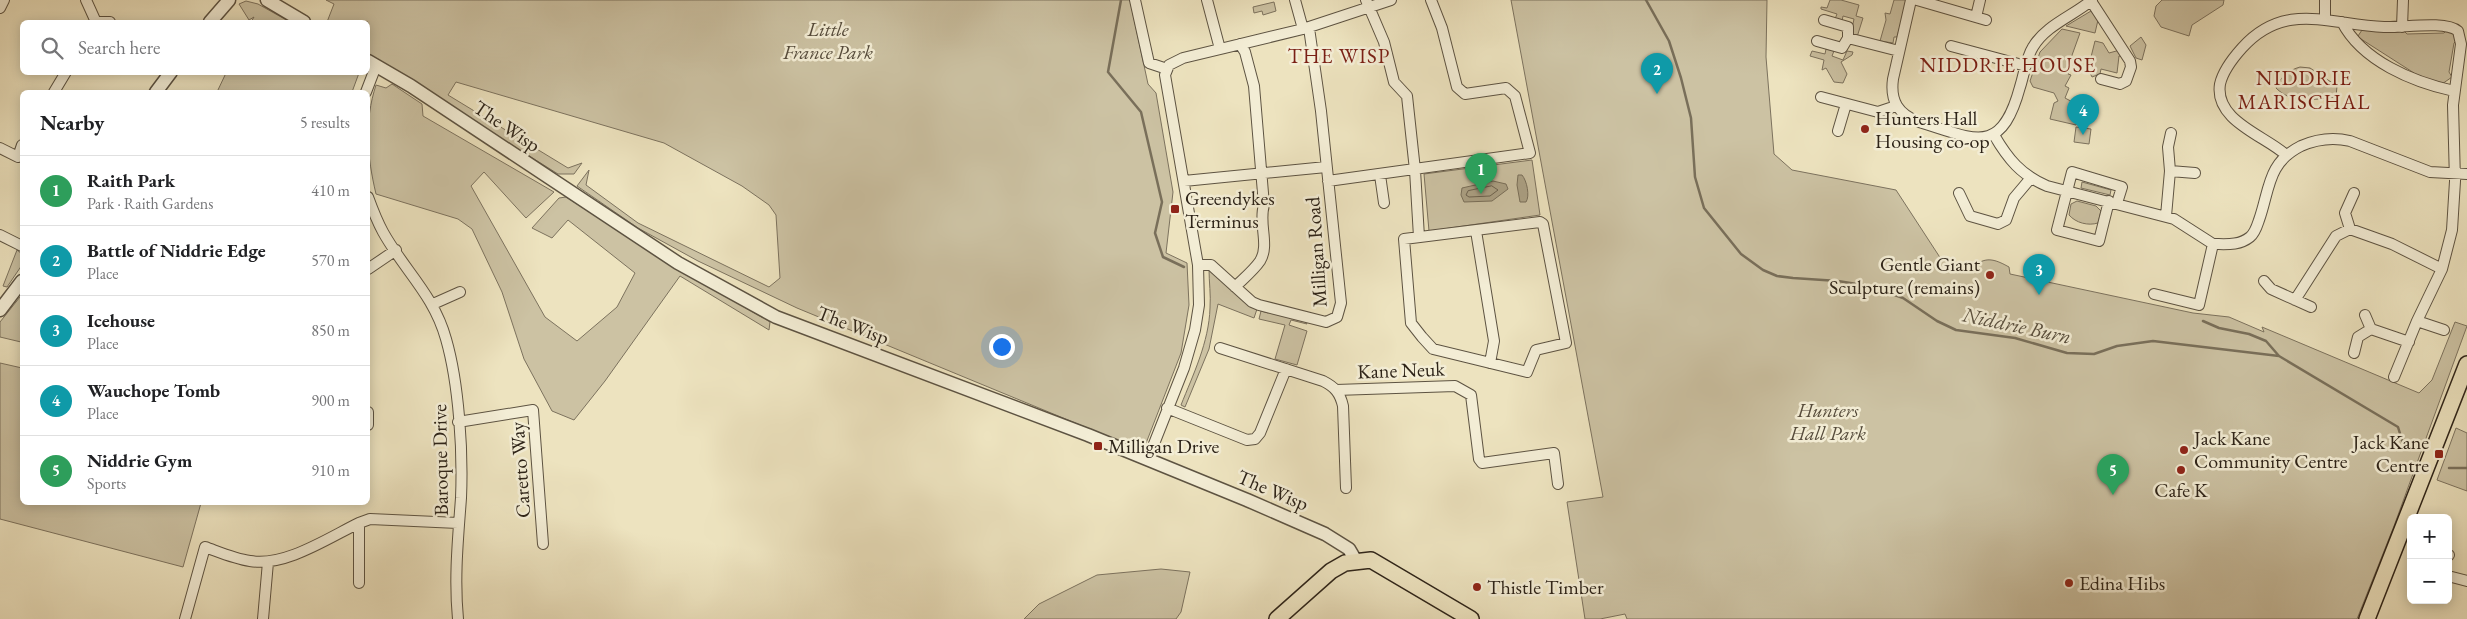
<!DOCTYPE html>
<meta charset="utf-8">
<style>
:root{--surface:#fff;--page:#f2f2f2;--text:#202124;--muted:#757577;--line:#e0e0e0;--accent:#111827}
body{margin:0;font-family:"EB Garamond",serif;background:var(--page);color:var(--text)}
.controls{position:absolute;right:15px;bottom:15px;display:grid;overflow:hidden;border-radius:8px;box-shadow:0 2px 12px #0003}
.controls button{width:45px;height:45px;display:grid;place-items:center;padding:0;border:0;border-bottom:1px solid var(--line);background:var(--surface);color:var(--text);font:25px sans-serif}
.you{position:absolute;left:1001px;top:346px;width:18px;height:18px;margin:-12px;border:4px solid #fff;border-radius:50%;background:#1a73e8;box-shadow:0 0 0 8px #1a73e833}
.badge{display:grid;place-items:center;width:32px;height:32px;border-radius:50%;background:var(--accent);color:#fff;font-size:16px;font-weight:700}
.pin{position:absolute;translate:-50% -41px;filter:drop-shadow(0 1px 2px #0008)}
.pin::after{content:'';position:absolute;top:26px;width:18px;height:15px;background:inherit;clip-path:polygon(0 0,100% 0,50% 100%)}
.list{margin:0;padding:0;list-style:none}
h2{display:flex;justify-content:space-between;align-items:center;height:65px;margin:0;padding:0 20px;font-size:21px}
h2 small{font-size:16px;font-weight:400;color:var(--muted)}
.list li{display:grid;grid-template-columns:32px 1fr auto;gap:15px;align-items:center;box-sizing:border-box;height:70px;padding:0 20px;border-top:1px solid var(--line)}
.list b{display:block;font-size:19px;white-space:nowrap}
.list p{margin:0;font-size:16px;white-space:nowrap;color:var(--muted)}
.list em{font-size:16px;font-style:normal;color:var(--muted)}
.icon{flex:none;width:28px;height:28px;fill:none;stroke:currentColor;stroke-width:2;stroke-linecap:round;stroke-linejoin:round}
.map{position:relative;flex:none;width:2467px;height:619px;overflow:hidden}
.search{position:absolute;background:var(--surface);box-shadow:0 2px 12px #0003;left:20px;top:20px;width:350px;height:55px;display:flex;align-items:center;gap:12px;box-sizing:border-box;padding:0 18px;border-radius:8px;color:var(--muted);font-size:19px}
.panel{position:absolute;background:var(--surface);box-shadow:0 2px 12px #0003;left:20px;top:90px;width:350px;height:415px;border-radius:8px}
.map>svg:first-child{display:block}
.green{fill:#ccc2a3;stroke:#7c725e}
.water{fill:#aca286;stroke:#796f5a}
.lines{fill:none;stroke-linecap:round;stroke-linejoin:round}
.shore{stroke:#6c624f;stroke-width:1}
.stream{stroke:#796f5a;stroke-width:2.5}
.minor-casing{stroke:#5d5342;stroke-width:12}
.tertiary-casing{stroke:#5d5342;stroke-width:15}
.primary-casing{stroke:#2d2318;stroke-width:18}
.minor{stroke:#f3edd5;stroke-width:10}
.tertiary{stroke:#f3edd5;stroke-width:12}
.primary{stroke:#ede3bf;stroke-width:15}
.poi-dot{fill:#8f2418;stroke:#f3edd5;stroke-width:2}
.labels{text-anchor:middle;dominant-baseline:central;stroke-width:5;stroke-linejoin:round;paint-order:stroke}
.park-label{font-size:20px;font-style:italic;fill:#554b3b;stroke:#f3edd5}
.poi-label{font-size:20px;fill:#2d2318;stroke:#f3edd5;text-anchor:start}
.street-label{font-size:20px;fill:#2d2318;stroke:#f3edd5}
.neighbourhood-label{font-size:21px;letter-spacing:1px;fill:#7a1f14;stroke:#f3edd5}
.water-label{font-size:21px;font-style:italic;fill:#594f3e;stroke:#f3edd5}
</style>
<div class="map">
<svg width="2467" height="619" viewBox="0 0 2467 619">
<rect width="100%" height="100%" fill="#ede3bf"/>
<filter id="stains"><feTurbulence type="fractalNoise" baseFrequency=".004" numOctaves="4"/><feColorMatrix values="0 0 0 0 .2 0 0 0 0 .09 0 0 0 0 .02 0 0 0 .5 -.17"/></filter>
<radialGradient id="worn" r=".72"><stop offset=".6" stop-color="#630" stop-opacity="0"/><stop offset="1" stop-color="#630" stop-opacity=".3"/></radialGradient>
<path class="green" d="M326,0H1130L1148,84L1156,93L1173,192L1166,253L1187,263L1189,305L1181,353L1143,451L797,308L698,261L638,228L577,186L589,170L586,185L638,223L769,287L780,278L776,215L769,205L742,186L664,143L456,82L448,95L568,168L582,163L574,174H558L368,55V22H327L334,4Z
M1511,0H1767L1766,57L1774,154L1792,170L1896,190L1941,259L1977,267V264C1988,256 1998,261 2009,267L2010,274L2193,313L2229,317L2264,332L2262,327L2419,393L2432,380L2455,322L2467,326L2394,526L2357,619H1627L1625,614L1600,619H1585L1567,502L1603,497Z
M1830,0H1841L1859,5L1856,16L1863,18L1857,37L1851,33L1854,19L1843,16L1842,21L1835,19L1837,14L1821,9V7L1827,8Z
M1894,0H1907L1897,37H1894L1893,43L1880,41L1886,20L1885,13L1890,14Z
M2162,0H2224L2223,5L2192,25L2189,36L2161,27L2154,16L2156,6Z
M246,1L258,4L290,22H251L254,17L249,20L239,4Z
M1274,2L1276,11L1263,15L1262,11L1254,13L1253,7Z
M2091,11L2098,20L2095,33L2066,26Z
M2062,29L2080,33L2071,58H2073L2068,74L2071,75L2065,86L2069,88L2065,98L2082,107L2076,125L2050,119L2054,103L2058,101L2054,93L2033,87L2030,81L2040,52Z
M2362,30L2404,31L2407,34L2444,33L2447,30L2455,34L2457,40L2454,43L2449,72L2452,77L2442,84L2416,78L2414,73L2361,39L2358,36Z
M2141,37L2146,45L2142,60L2136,58L2130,46Z
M2095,41L2103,43L2109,53L2120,50L2124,57L2119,56L2117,73L2101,69L2100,74L2092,77L2088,69Z
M1826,49L1834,51L1832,56L1843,60L1847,51L1853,52L1852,55L1841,62L1847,74L1843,83L1834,82L1826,68L1822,70L1824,60L1810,56L1812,51L1825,54Z
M2300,67L2310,68L2337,86L2336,97C2314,99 2293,105 2276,88C2280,77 2289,70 2300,67Z
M226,73V72L359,73L352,92H217Z
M392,84L422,104L423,116L554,192L526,218L484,172L471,186L545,317L577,341L617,307L635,273L568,220L552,238L532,228L559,198L566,197L674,266L770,322L769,330L680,276L605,381L574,420L552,411L524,359L502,292L472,229L458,219L376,194C367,156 364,122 376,85L386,88Z
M2076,127L2091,129L2089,144L2074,142Z
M1532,160L1540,215L1429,231L1424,174Z
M2082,182L2111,190L2110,195L2081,188Z
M2077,201L2096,206L2101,211L2098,223C2088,226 2076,223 2069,215L2071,204Z
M17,250L22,254V265L7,287L3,286Z
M1209,269L1257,309L1254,318L1218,304L1209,349L1185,407L1181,405C1193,375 1209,342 1210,308C1211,295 1209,282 1209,269Z
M20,297H22L21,342L0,337V322Z
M1273,310L1305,320L1307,324L1291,320L1289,325L1307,331L1297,365L1275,359L1285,325L1259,319L1261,311L1268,313Z
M0,363L22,368V502L201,503L183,567L0,519Z
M2456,428L2467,433V491L2437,480Z
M1161,569L1190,572L1181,612L1176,619H1024L1039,604L1097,575Z"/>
<path class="water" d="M1518,175H1522C1527,181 1530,196 1526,202H1520L1517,185Z
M1493,181L1506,184L1508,189L1492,201L1464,202L1461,195L1462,188Z"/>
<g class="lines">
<path class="shore" d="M1492,186L1498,190L1490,196L1469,197L1466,195L1468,191Z"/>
<path class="stream" d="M1121,0L1108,72L1141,112L1162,202L1155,233L1163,257L1184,267
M1646,0L1669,41L1681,78L1691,118L1695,177L1704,208L1741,254L1763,270L1777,276L1793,278L1838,281L1869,286L1903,298L1937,321L1956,330L2015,338L2067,353L2094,354L2117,346L2153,341L2279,356
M2203,321L2219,328L2249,334L2266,341L2279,356L2398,427L2405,450
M2449,468H2467"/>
<defs>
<path id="minor" d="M86,0L96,22
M1135,0L1149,63L1167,69
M1207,0L1220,49
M1295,0L1303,29
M1366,0L1384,42L1394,82L1407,96L1415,170L1419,237
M1911,0L1893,79C1890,101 1898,114 1919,122C1975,139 2001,157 2020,87C2024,75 2026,58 2033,47C2046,25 2073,16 2092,0
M1917,0L1986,20
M2091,1L2130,61L2131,67L2126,81L2120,84L2101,79
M0,8L4,0
M1976,17L1980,0
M2325,18V0
M1824,20L1848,27V38
M96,22H110
M2342,22C2362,61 2413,82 2454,91
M2402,27L2403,0
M1817,41L1842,48L1848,38L1899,51
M1951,46L2026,66
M54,92L66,72
M366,92L376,66
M1821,97L1878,112L1896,106
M1838,131L1846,104
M1994,135C2008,159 2021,175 2047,186L2174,219L2213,244
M0,148L18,157L22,145
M2286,155C2266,136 2214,121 2220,84C2223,71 2233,58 2242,48C2285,0 2330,25 2384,27C2402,28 2445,20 2458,31L2461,44L2453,105L2455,181L2452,230L2442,269L2417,321L2394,377
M2170,171L2168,147L2171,133
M1380,175L1384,203
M1184,181L1326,167
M1328,181L1530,153L1515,96L1506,88L1465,94L1457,87L1442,28L1431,0
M1959,193L1970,216L1998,224L2006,220L2014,198L2030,179
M368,197C372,208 377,221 383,232C404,270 434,295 446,339C459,384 463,451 461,498C458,539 454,578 458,619
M2109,201L2099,241L2057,230L2072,172L2122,187L2117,203
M2166,216L2170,171L2195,173
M1540,222L1543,224L1566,343L1536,350L1527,372L1433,349L1422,337L1411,323L1404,239Z
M2350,229L2345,213L2354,193
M1476,231L1494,341L1490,363
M0,235L22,246
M2213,244C2225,244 2239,246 2250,237C2255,233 2257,226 2259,220C2270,189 2267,163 2301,146C2317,139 2333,137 2350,141L2430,172L2467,174
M1198,265H1211L1252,302L1259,305L1326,322L1337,317L1341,303L1321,111L1309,28
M368,269L396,250
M2264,281L2271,289L2311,307
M1235,287C1243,279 1254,270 1260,261C1270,245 1258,223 1264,205L1254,86L1245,52L1240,44
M2154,294L2199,305L2213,244
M2295,300L2336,236L2350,229L2392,244L2442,269
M433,304L460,292
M2365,315L2371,329L2409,342
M2417,321L2444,330
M1220,348L1323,381C1335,387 1340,393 1343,406L1346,488
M2354,353L2358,337L2371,329
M1336,390L1455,386L1471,395L1479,459L1482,463L1554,453L1558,484
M1167,408L1247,440L1255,439L1260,433L1286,369
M368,412V425
M458,422L533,410L543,544
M1148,459L1184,368L1195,330L1199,305L1198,265L1165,75L1169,65L1183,58L1303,29L1391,0
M2448,556L2449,555
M2448,576L2467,581
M359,583V523
M185,619L205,547C219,552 235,559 250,561C285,567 328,538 359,523L370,519L458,523
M263,619L268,562"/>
<path id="tertiary" d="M267,0L304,22
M210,22L229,0
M368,61L411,86L678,263L776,317L1088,435L1247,500L1325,534L1349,549L1356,561
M156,92L171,72
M0,310L22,281"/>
<path id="primary" d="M1277,619L1331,571L1345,563L1371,560L1471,619
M2367,619L2467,364"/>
</defs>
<use href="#minor" class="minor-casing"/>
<use href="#tertiary" class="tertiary-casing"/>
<use href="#primary" class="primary-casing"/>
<use href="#minor" class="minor"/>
<use href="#tertiary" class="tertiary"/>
<use href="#primary" class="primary"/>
</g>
<g class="poi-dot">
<circle cx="1865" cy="129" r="5"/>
<rect x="1170" y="204" width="10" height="10" rx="2.5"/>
<circle cx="1990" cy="275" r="5"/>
<rect x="1093" y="441" width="10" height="10" rx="2.5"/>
<circle cx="2184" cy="450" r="5"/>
<rect x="2434" y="449" width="10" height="10" rx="2.5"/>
<circle cx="2181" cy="470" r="5"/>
<circle cx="2069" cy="583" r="5"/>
<circle cx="1477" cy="587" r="5"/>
</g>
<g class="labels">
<g class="park-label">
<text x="828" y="29">Little<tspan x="828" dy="23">France Park</tspan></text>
<text x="1828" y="410">Hunters<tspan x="1828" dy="23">Hall Park</tspan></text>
</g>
<g class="poi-label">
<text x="1875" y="118">Hunters Hall<tspan x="1875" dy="23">Housing co-op</tspan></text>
<text x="1185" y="198">Greendykes<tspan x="1185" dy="23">Terminus</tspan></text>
<text x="1980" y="264" text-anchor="end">Gentle Giant<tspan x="1980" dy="23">Sculpture (remains)</tspan></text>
<text x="2194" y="438">Jack Kane<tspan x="2194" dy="23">Community Centre</tspan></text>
<text x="2429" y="442" text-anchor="end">Jack Kane<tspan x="2429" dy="23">Centre</tspan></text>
<text x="1108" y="446">Milligan Drive</text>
<text x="2181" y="490" text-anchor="middle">Cafe K</text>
<text x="2079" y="583">Edina Hibs</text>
<text x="1487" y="587">Thistle Timber</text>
</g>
<g class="street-label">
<text transform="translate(507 126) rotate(34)">The Wisp</text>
<text transform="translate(1316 252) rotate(-94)">Milligan Road</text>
<text transform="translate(853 325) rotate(21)">The Wisp</text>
<text transform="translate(1401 370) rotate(-2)">Kane Neuk</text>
<text transform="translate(440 460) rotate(-91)">Baroque Drive</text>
<text transform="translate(520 470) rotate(-94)">Caretto Way</text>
<text transform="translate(1273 490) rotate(23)">The Wisp</text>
</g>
<g class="neighbourhood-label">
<text x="1339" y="55">THE WISP</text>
<text x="2008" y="64">NIDDRIE HOUSE</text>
<text x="2304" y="77">NIDDRIE<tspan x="2304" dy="24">MARISCHAL</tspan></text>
</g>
<g class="water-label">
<text transform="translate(2017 325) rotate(12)">Niddrie Burn</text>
</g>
</g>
<rect width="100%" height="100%" filter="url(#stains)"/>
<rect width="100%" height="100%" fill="url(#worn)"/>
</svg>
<div class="controls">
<button>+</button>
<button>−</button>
</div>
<div class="you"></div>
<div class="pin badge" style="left:1481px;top:194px;background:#2e9e5b">1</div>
<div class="pin badge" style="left:1657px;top:94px;background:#0f9aa8">2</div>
<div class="pin badge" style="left:2039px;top:295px;background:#0f9aa8">3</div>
<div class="pin badge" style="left:2083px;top:135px;background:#0f9aa8">4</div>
<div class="pin badge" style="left:2113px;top:495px;background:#2e9e5b">5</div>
<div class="search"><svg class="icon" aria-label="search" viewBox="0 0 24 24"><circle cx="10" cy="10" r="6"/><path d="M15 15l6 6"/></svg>Search here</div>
<section class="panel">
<h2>Nearby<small>5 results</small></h2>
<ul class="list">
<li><span class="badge" style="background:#2e9e5b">1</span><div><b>Raith Park</b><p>Park · Raith Gardens</p></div><em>410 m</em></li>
<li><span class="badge" style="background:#0f9aa8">2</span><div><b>Battle of Niddrie Edge</b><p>Place</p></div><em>570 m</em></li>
<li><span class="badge" style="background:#0f9aa8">3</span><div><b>Icehouse</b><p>Place</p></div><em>850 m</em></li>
<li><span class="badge" style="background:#0f9aa8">4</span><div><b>Wauchope Tomb</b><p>Place</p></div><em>900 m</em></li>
<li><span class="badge" style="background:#2e9e5b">5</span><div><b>Niddrie Gym</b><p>Sports</p></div><em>910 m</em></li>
</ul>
</section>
</div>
